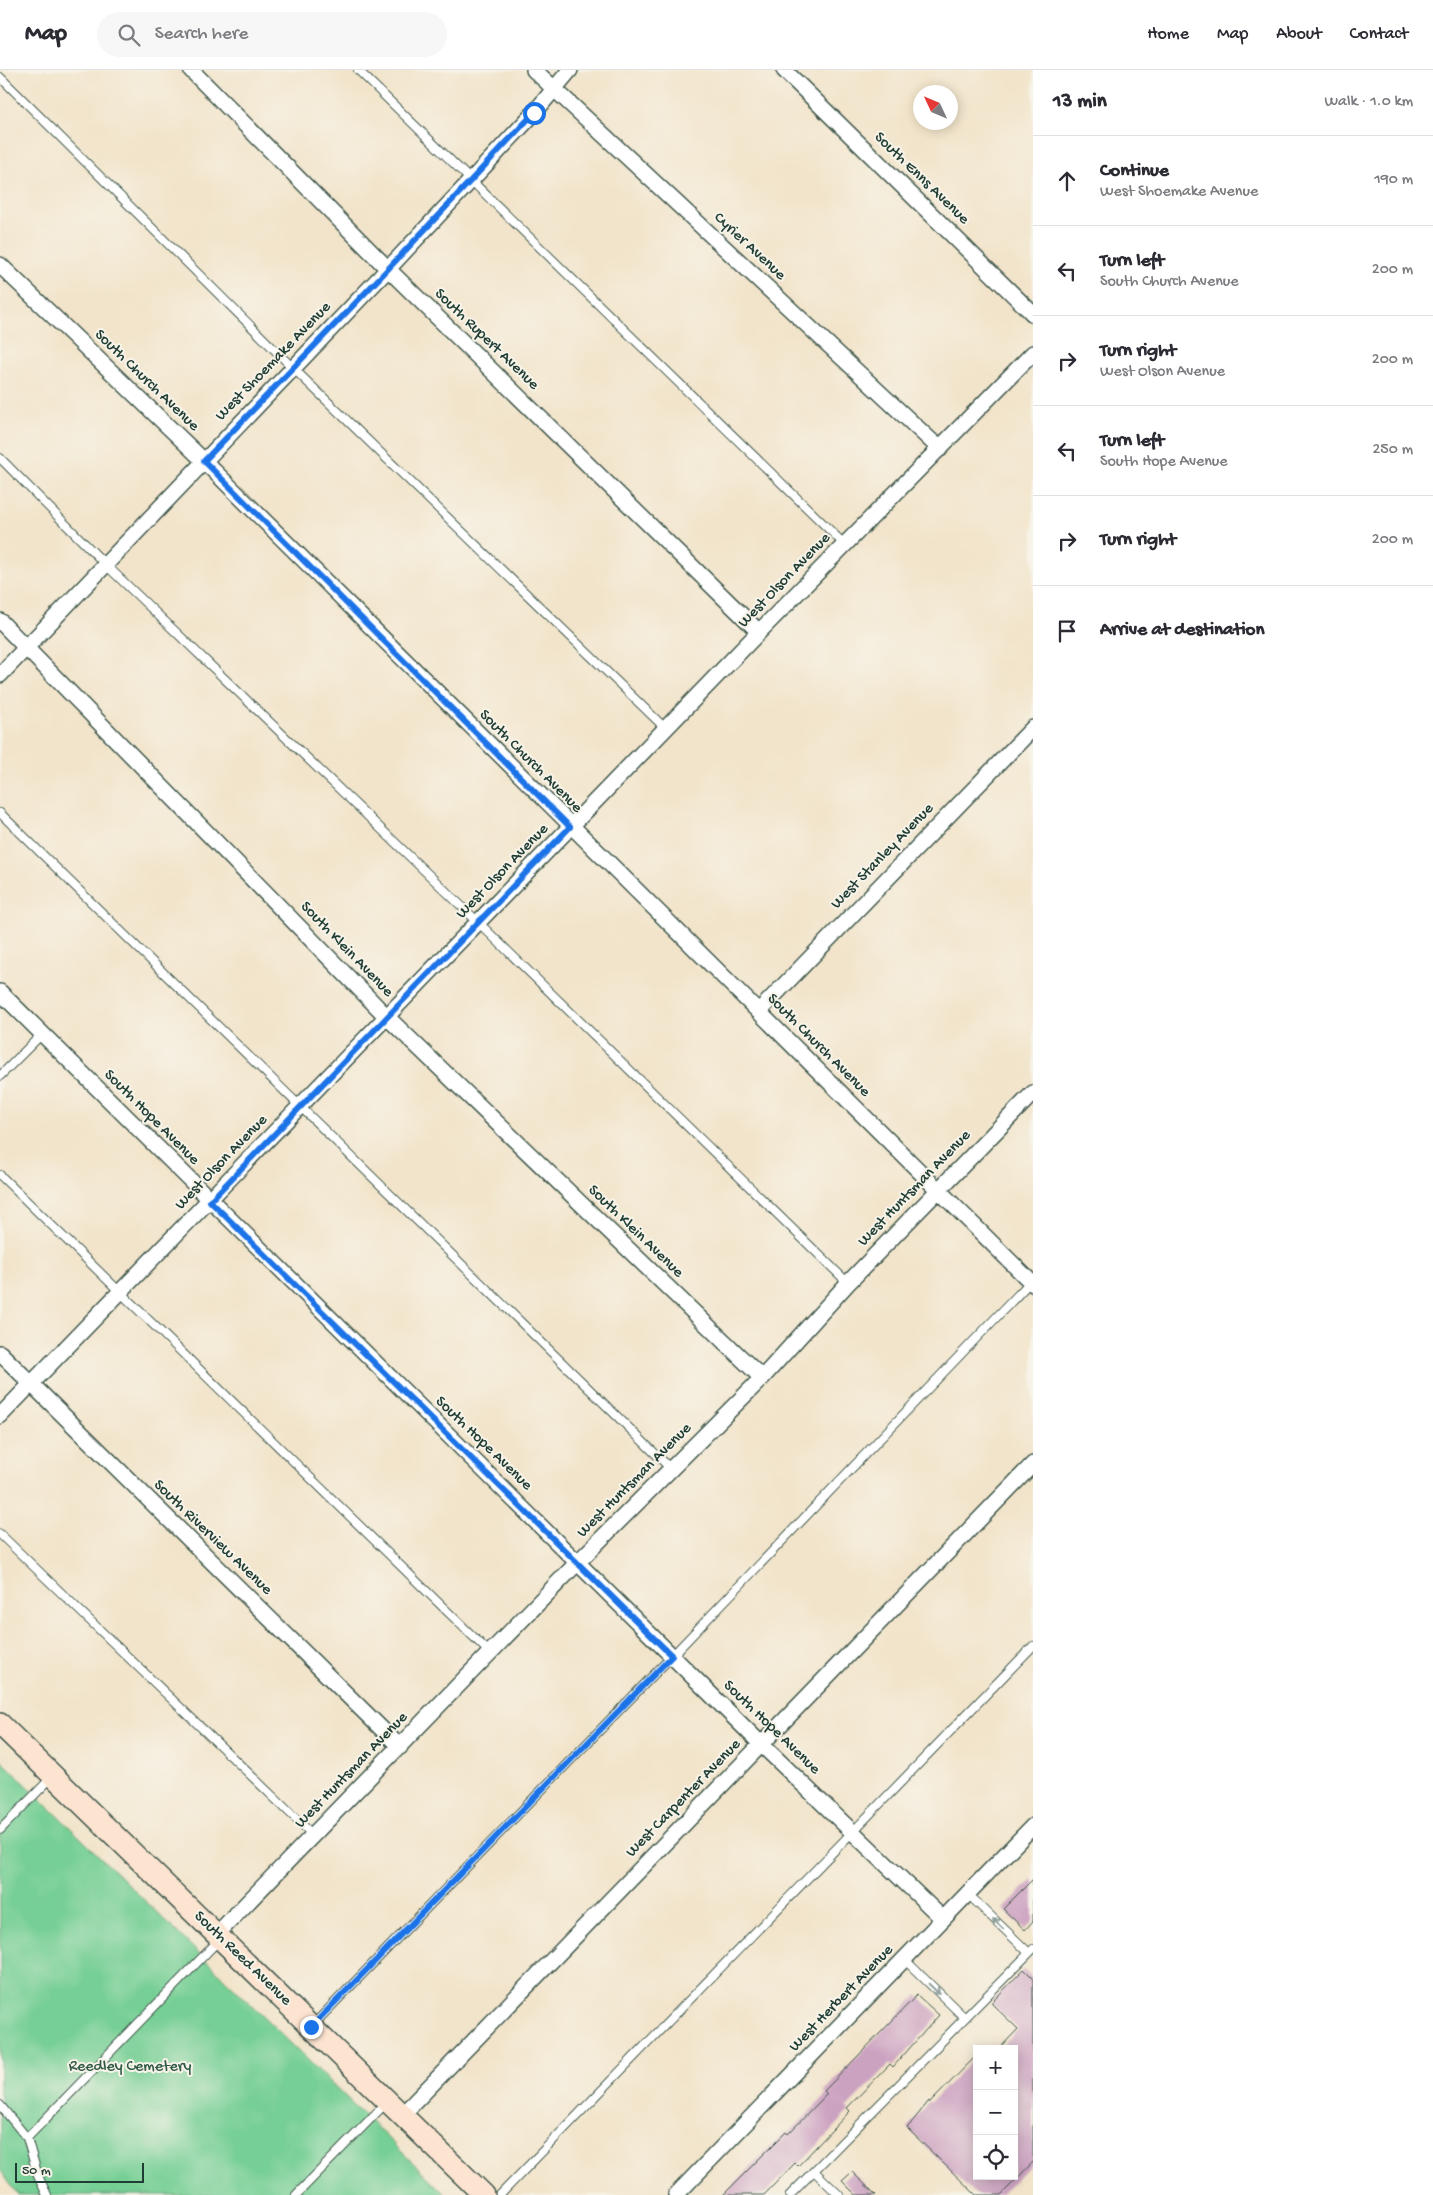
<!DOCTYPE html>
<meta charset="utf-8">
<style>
:root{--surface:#fff;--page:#f7f7f7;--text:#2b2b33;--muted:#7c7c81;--line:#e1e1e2}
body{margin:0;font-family:"Gochi Hand",sans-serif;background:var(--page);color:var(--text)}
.controls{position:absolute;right:15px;bottom:15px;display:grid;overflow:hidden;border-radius:0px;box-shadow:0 2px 12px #0003}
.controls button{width:45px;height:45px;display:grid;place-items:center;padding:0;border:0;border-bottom:1px solid var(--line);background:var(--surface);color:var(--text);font:25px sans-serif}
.compass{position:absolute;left:913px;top:15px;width:45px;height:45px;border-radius:50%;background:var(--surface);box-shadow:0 2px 12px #0003;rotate:314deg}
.scale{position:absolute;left:15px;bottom:12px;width:129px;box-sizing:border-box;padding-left:5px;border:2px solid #1f3d34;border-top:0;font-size:14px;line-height:18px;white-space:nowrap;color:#1f3d34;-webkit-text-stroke:4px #f7f3e8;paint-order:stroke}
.stop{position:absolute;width:15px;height:15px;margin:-11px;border:4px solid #1a73e8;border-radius:50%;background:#fff}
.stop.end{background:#1a73e8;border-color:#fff;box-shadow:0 1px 5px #0008}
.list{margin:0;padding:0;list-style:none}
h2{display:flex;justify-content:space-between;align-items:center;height:65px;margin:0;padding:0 20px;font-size:21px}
h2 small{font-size:16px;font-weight:400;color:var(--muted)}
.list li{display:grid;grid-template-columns:32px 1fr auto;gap:15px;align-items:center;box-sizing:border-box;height:90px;padding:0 20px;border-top:1px solid var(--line)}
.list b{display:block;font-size:19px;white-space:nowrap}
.list p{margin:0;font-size:16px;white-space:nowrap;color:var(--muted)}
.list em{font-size:16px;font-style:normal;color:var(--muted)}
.icon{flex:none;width:28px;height:28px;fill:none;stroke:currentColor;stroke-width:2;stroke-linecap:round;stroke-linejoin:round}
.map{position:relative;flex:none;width:1033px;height:2125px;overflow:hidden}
header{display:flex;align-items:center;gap:30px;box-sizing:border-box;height:70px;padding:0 25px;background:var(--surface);border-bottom:1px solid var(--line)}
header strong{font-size:24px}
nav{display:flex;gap:28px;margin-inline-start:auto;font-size:18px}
.search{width:350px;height:45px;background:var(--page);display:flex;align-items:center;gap:12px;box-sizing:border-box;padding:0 18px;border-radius:28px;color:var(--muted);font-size:19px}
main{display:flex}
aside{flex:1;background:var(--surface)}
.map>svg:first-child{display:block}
.green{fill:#76cf94;stroke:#4a8664}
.building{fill:#cca2c1}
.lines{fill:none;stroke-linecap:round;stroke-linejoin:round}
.lane-casing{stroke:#3f564a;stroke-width:10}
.street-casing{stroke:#3f564a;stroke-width:18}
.secondary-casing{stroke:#3f564a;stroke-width:24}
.lane{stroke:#fff;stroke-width:8}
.street{stroke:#fff;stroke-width:15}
.secondary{stroke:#fde4d1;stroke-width:21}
.oneway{stroke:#8f9e9a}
.route{stroke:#1a73e8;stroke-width:6}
.labels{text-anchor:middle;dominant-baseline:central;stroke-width:4;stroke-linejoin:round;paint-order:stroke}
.street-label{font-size:16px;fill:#1f3d34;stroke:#f7f3e8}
.park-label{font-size:16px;fill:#305a47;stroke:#f7f3e8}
</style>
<header>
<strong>Map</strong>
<div class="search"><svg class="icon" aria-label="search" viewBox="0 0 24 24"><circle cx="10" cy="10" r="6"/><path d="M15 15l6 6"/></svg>Search here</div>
<nav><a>Home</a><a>Map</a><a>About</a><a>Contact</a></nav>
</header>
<main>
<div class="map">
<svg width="1033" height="2125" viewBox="0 0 1033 2125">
<rect width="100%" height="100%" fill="#f7f3e8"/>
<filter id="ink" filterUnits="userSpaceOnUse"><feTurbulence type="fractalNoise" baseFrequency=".02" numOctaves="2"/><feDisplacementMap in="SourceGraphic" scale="10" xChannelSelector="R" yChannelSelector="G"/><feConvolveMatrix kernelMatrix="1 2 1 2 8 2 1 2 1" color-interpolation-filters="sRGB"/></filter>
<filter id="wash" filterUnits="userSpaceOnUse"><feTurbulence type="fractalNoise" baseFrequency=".0096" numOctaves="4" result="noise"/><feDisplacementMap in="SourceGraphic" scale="20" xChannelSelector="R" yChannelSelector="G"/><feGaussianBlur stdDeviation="1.12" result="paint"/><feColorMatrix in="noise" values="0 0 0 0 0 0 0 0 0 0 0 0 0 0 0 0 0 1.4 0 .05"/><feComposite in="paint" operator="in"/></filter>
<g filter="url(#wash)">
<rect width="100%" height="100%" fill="#f2e4ca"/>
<path class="green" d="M0,1689L446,2125H18L0,2100Z"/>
<g id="blocks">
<path class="building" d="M1033,1809V1851L1025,1860L1003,1839Z
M1024,1899L1033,1908V2092L1001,2125H976L907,2058L929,2031L930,2033L977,1985V2106H1014V1979H999L1018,1959L991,1933Z
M917,1925L939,1945L893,1997L890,1994L847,2038L850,2041L798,2096L795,2093L764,2125H723L786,2062L788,2064L827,2024L824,2021Z
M852,2102L876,2125H856L842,2111Z"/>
</g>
</g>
<g filter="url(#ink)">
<use href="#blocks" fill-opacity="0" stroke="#3f564a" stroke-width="1"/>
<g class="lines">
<defs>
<path id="lane" d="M358,0L845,475
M0,7L293,298L666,659
M0,388L106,495L479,853L848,1213
M0,743L671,1399
M0,1006L42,964
M0,1105L490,1583
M0,1464L314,1766
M0,1760L52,1707
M968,1824L1029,1883
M904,1889L965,1948
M313,1955L672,1586L1032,1210
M0,2035L27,2068L38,2106L47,2125
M27,2068L219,1870
M814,2101L839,2125
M296,2125L387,2032
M500,2125L1033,1576
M790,2125L1033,1879"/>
<path id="street" d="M191,0L388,199L759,562
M534,0L940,379
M784,0L1033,244
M0,195L204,391L1033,1214
M0,551L387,947L762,1308
M0,605L388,199L534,43L570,0
M0,922L761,1674L943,1849
M759,941L1033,658
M0,1283L400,1677
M0,1346L759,562L1033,283
M217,1864L578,1492L762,1308L848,1213L1033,1023
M402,2045L1033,1394
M676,2125L1033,1756"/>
<path id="secondary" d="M0,1654L484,2125"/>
</defs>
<use href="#lane" class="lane-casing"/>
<use href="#street" class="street-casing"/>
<use href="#secondary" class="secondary-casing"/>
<use href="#lane" class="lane"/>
<use href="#street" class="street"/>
<use href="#secondary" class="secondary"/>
</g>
<defs><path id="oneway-shaft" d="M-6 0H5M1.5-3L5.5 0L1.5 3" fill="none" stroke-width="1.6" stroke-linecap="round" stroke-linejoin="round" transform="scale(1.25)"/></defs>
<g class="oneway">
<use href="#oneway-shaft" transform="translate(998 1854) rotate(-136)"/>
<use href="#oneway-shaft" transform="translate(934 1919) rotate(44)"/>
</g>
</g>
<g class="lines" filter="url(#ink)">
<path class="route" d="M311,1957L672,1586L210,1131L570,757L204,391L388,199L534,43"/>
</g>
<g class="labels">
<g class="street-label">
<text transform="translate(921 109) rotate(44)">South Enns Avenue</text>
<text transform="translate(749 177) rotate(43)">Cyrier Avenue</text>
<text transform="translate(486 270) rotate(44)">South Rupert Avenue</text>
<text transform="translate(274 292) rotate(-46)">West Shoemake Avenue</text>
<text transform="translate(146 311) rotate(44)">South Church Avenue</text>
<text transform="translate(785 511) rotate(-46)">West Olson Avenue</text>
<text transform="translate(530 692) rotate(45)">South Church Avenue</text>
<text transform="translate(883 787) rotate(-46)">West Stanley Avenue</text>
<text transform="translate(503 802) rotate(-46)">West Olson Avenue</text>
<text transform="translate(346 880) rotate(46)">South Klein Avenue</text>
<text transform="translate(818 976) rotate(45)">South Church Avenue</text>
<text transform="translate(151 1048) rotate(45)">South Hope Avenue</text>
<text transform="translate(222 1093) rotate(-46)">West Olson Avenue</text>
<text transform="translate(915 1119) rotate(-46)">West Huntsman Avenue</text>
<text transform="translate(635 1162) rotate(44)">South Klein Avenue</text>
<text transform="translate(483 1374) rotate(44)">South Hope Avenue</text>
<text transform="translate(635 1411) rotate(-45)">West Huntsman Avenue</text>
<text transform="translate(212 1468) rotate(44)">South Riverview Avenue</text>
<text transform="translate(771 1658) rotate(44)">South Hope Avenue</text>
<text transform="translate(352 1701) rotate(-46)">West Huntsman Avenue</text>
<text transform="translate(684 1729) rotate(-46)">West Carpenter Avenue</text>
<text transform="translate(242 1889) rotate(44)">South Reed Avenue</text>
<text transform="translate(842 1929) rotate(-46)">West Herbert Avenue</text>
</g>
<g class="park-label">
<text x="130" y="1997">Reedley Cemetery</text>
</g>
</g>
</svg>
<div class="controls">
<button>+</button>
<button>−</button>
<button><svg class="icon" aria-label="locate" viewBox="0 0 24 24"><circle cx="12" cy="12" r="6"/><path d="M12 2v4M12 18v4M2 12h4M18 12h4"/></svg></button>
</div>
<svg class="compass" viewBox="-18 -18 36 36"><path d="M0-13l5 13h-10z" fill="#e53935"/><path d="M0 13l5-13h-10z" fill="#7c7c81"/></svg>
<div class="scale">50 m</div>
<div class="stop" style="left:534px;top:43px"></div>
<div class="stop end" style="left:311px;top:1957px"></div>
</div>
<aside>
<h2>13 min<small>Walk · 1.0 km</small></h2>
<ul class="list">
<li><svg class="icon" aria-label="ahead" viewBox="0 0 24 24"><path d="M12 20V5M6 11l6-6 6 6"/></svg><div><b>Continue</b><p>West Shoemake Avenue</p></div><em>190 m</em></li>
<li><svg class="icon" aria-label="left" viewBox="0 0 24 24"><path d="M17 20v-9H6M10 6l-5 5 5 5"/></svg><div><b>Turn left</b><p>South Church Avenue</p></div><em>200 m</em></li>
<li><svg class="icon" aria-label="right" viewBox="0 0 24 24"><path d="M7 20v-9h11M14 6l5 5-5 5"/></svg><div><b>Turn right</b><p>West Olson Avenue</p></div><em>200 m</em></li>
<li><svg class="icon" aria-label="left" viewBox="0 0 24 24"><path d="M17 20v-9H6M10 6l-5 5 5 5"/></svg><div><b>Turn left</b><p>South Hope Avenue</p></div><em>250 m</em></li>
<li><svg class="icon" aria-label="right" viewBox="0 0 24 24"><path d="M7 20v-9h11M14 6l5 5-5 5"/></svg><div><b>Turn right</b></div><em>200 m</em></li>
<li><svg class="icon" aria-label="arrive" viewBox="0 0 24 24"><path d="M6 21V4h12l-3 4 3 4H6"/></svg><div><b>Arrive at destination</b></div></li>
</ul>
</aside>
</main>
